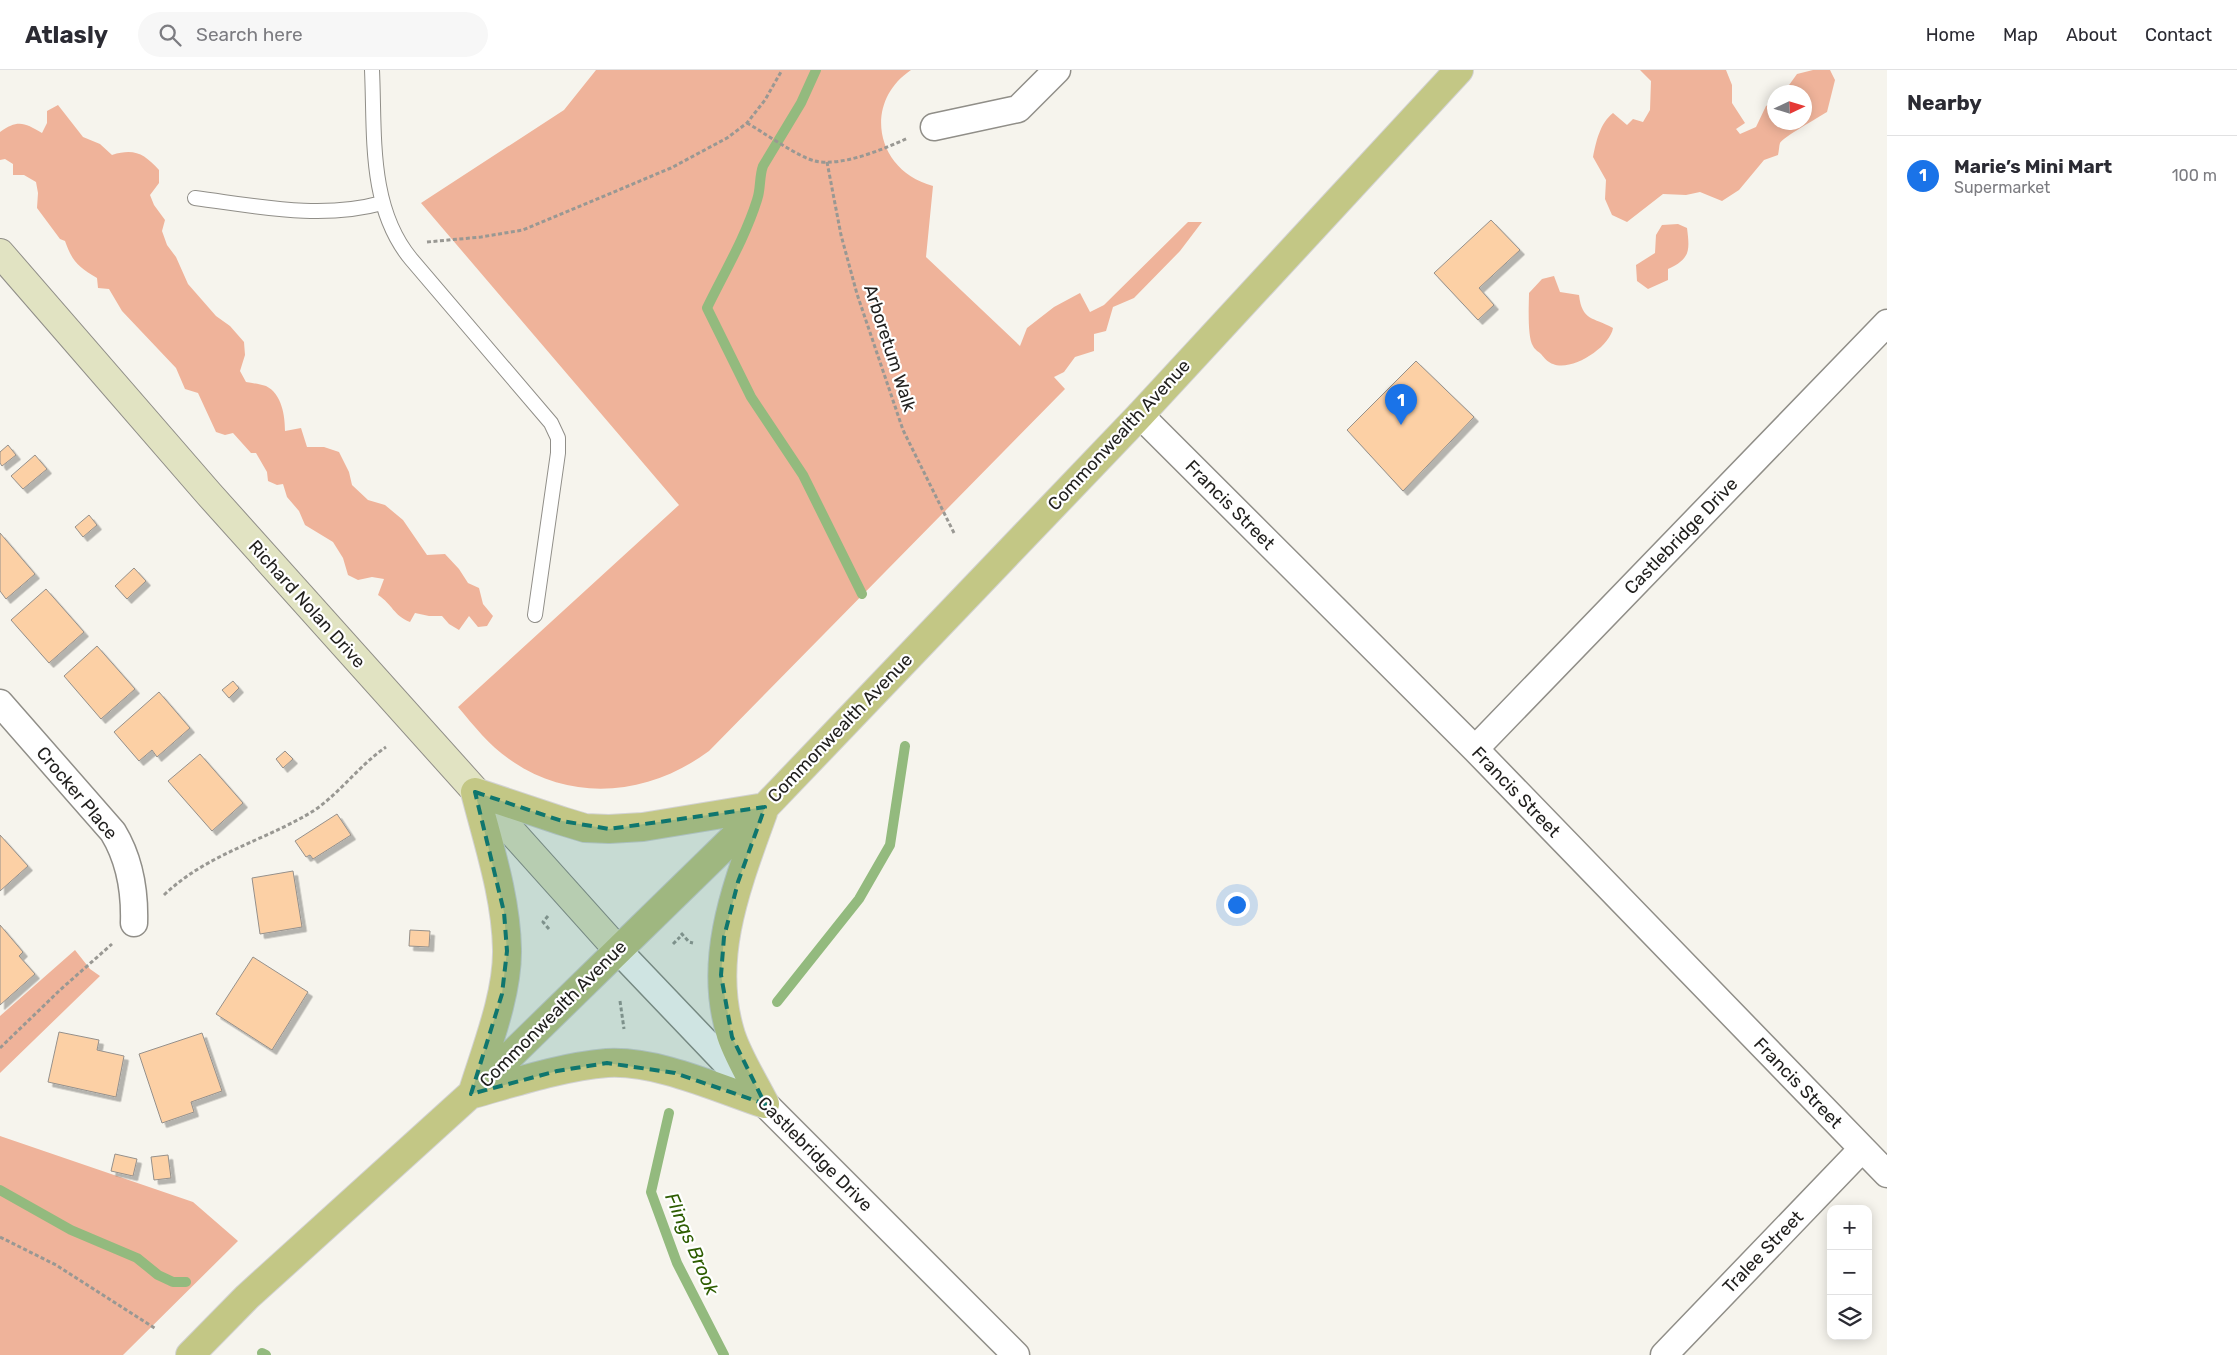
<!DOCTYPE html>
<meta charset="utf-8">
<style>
:root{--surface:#fff;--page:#f7f7f7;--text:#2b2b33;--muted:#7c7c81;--line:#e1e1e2;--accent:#1a73e8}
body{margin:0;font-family:Rubik,sans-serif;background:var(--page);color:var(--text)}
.controls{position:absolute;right:15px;bottom:15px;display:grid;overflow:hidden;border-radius:10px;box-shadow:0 2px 12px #0003}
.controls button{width:45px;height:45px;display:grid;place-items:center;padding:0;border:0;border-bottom:1px solid var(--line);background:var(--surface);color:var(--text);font:25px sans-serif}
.compass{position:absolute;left:1767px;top:15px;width:45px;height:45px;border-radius:50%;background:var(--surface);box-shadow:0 2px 12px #0003;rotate:86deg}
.you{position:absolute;left:1236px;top:834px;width:18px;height:18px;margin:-12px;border:4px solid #fff;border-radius:50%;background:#1a73e8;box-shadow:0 0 0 8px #1a73e833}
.badge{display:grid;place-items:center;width:32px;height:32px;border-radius:50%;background:var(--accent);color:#fff;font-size:16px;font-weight:700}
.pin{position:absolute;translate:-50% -41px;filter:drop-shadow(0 1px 2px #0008)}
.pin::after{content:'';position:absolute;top:26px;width:18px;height:15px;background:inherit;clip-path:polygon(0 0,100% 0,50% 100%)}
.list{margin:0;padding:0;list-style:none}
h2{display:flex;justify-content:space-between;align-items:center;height:65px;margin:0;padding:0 20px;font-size:21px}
h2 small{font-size:16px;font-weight:400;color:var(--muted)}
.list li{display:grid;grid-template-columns:32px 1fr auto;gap:15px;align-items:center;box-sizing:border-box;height:80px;padding:0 20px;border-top:1px solid var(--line)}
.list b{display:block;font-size:19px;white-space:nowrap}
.list p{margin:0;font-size:16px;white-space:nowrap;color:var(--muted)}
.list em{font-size:16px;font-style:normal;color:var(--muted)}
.icon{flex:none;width:28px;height:28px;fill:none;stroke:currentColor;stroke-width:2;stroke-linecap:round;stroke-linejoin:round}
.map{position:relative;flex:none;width:1887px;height:1285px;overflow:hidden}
header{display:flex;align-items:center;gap:30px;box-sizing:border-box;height:70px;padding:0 25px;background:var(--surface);border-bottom:1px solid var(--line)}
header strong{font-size:24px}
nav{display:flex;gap:28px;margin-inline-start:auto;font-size:18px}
.search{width:350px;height:45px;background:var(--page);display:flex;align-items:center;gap:12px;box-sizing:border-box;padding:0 18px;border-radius:28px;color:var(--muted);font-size:19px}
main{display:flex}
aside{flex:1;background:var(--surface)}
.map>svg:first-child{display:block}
.green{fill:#efb39a}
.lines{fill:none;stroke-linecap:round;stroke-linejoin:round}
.stream{stroke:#93ba7e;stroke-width:10}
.building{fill:#fcd0a5;stroke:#95908b;filter:url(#shadow)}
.service-casing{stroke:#908e88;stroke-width:16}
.minor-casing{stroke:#908e88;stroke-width:29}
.secondary-casing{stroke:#908e88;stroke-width:30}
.primary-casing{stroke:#d2d2d2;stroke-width:30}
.path{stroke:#999893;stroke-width:3;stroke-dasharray:4 2.5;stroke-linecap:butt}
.service{stroke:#fff;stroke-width:14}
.minor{stroke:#fff;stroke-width:26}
.secondary{stroke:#e1e3c2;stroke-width:28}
.primary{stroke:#c3c785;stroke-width:28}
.marked{fill:#0f766e;fill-opacity:0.2;stroke:#0f766e;stroke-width:4;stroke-dasharray:10 6;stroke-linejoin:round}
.labels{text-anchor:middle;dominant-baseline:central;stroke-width:4.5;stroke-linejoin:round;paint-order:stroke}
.street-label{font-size:18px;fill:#201f1d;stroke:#fff}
.water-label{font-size:19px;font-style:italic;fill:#2e5d02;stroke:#fff}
</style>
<header>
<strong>Atlasly</strong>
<div class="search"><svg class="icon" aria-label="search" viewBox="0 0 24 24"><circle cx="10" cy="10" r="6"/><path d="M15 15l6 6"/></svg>Search here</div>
<nav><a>Home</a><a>Map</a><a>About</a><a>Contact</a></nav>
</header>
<main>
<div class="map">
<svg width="1887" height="1285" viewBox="0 0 1887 1285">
<defs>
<filter id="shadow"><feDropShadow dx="4.5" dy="4.5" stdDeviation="0" flood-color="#0004"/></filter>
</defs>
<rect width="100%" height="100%" fill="#f6f4ed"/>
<path class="green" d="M596,0H911C862,33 876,101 933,116L926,187L1020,276L1027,258L1054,237L1080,223L1090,242L1104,235L1188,152H1202L1180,181L1134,228L1113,237L1106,261L1094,264V281L1075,287L1064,302L1054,307L1065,319L709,681C650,725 572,734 509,689C489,675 474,656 458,637L679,435L421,133L564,40Z
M1640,0H1726L1732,15V33L1745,53L1736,59L1740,64L1756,57L1766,36L1774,32V52H1804V22H1784L1797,4L1813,0H1830L1835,10L1827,42C1819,47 1782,68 1780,73C1779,76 1779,81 1778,85L1764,90L1739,120L1722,131L1700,122L1686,125L1663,124L1627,152L1612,145L1605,129L1606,110L1593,87C1596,72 1600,53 1613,43L1627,55L1633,49L1643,52L1650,40L1651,11Z
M58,35L83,67L100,74L112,85C135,78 144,84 159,100V113L150,125L154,135L165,150L162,161L167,175L176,187L188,214L216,246L230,256L244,272L245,285L240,301L246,312C252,313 260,314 266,316C282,324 285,346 285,361L301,358L307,377H324L339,382L349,402L352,415L368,430L385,435L403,450L427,485L445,484L459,499L468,513L479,518L483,534L493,546L487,556L478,557L469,546L459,560L449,554L442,546H429L415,543L410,552C393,545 393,535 378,525L384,509L372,507L358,510L348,505L343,488L333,472L305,455L299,441L287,427L283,414L277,415L268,411L267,402L256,383H251L233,363L225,365L216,362L198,323L185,319L176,298L122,241L109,219L98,218L97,208C78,197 72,191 65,171L60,169L37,138L38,123L36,112L24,105H13V94L5,89L0,90V62C18,49 25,53 42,63L47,53V41Z
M1678,154L1687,158C1690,181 1690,189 1668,199V210L1648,219L1637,211L1636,195L1655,183L1656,165L1662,155Z
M1554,206L1560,222L1579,225C1582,251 1593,247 1613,258C1610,277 1572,302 1553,294C1549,293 1544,288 1541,284C1539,282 1534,279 1533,276C1527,267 1529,234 1529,223L1542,209Z
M75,880L90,899L100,906L0,1003V946Z
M0,1066L193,1132L238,1171L123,1285H0Z"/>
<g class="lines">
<path class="stream" d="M816,0L801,33L763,96C759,107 761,119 757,130C745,168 724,203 707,238L751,327L803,405L862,524
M777,932L859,829L890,775L905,676
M669,1043L651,1122L677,1193L724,1285
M0,1120L71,1160L137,1188L158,1205L173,1212H186
M262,1283L266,1285"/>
</g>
<path class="building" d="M1491,150L1520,180L1479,218L1494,235L1478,250L1434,203Z
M1416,291L1474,347L1403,421L1347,360Z
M8,375L16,385L2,396L0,393V382Z
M35,385L47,399L23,419L11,406Z
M89,445L97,455L83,467L75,457Z
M0,463L35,504L6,529L0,521Z
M134,498L146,511L127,529L115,516Z
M46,519L84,562L49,593L11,550Z
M97,576L135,619L101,649L64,606Z
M233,611L239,618L229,628L222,620Z
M159,622L190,658L157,687L152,680L139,691L114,662Z
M285,681L293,689L283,698L276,689Z
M200,684L243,733L212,761L168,711Z
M337,744L351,765L313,789L310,785L306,787L295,771Z
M0,765L28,796L0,821Z
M293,801L302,857L260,864L252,808Z
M0,855L23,882L19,886L35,904L0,935Z
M410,860L430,861L429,877L409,876Z
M253,887L308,922L272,980L216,944Z
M59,962L99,970L97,980L124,986L116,1027L48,1012Z
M202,963L222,1021L191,1032L194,1042L162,1053L139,984Z
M115,1084L137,1089L133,1106L111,1101Z
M168,1085L171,1108L154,1110L151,1087Z"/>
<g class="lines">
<defs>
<path id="service" d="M372,0C375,64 368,137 411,189L551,353L558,368V383L535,545
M195,128C257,136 321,150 382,133"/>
<path id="minor" d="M934,57L1018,39L1057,0
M1140,345L1475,679L1887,1104
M0,633L113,762C130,790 135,821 134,853
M1475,679L1887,253
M618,880L765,1034L1016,1285
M1664,1285L1862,1079"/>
<path id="secondary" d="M0,183L209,424L618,880"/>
<path id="primary" d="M475,722L562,751L585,758L609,759L643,757L765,737
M763,743C737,815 707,889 731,965C739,989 754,1012 765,1034
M473,1021C486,979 508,924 507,879C506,826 488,773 475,722
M473,1024C516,1012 561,997 607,993C657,990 717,1018 765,1034
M190,1285L247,1227L471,1024L765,737L1140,345L1459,0"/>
</defs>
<use href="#service" class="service-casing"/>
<use href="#minor" class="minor-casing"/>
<use href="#secondary" class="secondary-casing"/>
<use href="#primary" class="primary-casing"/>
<path class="path" d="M747,53C763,62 798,87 815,91C842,97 884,79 908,68
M827,92L841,165L857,224L903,360L954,463
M427,172L481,167L523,160L671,98L727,68L747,53L765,30L782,0
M164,825C207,784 261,772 310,743C337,727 358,696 386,677
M548,846L543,852L549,859
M681,863L689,872L693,873
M673,874L680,867
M620,931L624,959
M0,978L60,920L112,874
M0,1167L56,1195L156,1259"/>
<use href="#service" class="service"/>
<use href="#minor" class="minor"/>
<use href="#secondary" class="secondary"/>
<use href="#primary" class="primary"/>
</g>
<path class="marked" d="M475,722L562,751L609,759L765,737L738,812L724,867L721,905L732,967L765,1034L675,1003L607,993L557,1001L471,1024L502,924L507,881L504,842Z"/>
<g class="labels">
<g class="street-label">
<text transform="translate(890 278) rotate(72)">Arboretum Walk</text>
<text transform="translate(1119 365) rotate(-47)">Commonwealth Avenue</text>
<text transform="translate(1230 435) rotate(45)">Francis Street</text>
<text transform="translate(1681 466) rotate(-46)">Castlebridge Drive</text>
<text transform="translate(307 534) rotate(48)">Richard Nolan Drive</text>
<text transform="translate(840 658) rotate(-46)">Commonwealth Avenue</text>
<text transform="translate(1516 722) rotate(46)">Francis Street</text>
<text transform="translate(77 723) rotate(50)">Crocker Place</text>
<text transform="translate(553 944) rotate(-45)">Commonwealth Avenue</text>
<text transform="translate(1798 1013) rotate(46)">Francis Street</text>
<text transform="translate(815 1084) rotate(45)">Castlebridge Drive</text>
<text transform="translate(1763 1182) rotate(-46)">Tralee Street</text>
</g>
<g class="water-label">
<text transform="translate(692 1174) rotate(67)">Flings Brook</text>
</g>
</g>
</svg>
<div class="controls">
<button>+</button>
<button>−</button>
<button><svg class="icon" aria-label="layers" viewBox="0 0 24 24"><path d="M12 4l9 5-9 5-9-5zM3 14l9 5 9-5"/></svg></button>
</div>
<svg class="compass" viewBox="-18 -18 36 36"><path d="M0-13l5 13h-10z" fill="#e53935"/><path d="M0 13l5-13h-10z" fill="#7c7c81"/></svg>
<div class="you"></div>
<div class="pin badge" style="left:1401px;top:355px">1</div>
</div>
<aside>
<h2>Nearby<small></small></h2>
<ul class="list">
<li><span class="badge">1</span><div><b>Marie’s Mini Mart</b><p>Supermarket</p></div><em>100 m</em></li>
</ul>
</aside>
</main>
